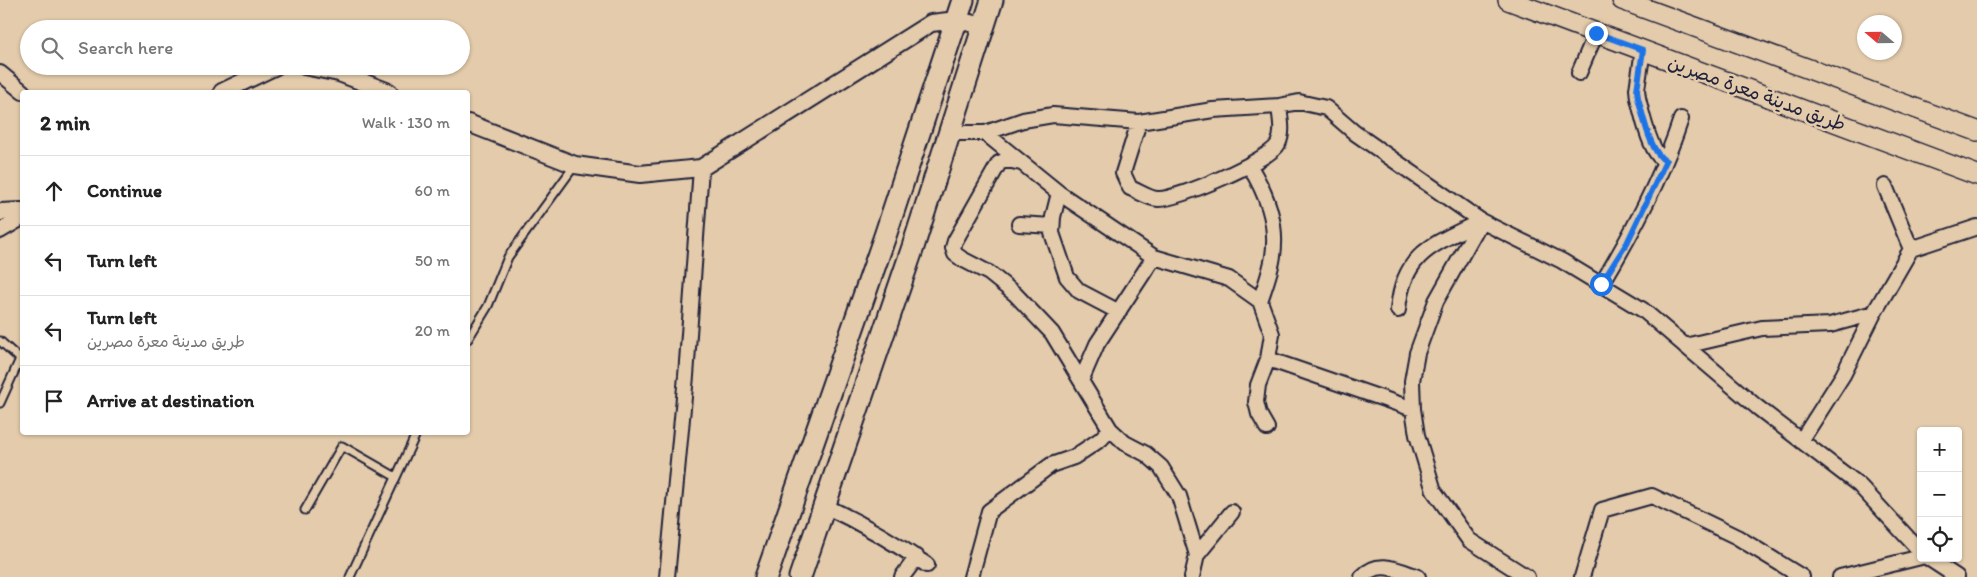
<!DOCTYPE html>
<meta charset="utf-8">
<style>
:root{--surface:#fff;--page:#f2f2f2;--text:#222;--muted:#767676;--line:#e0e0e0}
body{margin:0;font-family:Itim,"Playpen Sans Arabic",sans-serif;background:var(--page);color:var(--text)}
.controls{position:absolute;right:15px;bottom:15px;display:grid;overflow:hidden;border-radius:5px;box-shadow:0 1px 4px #0004}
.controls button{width:45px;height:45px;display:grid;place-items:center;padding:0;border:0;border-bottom:1px solid var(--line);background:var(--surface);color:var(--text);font:25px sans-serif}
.compass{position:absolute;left:1857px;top:15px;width:45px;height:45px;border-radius:50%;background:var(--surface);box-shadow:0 1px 4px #0004;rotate:290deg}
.stop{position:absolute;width:15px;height:15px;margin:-11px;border:4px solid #1a73e8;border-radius:50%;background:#fff}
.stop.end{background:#1a73e8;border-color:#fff;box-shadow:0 1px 5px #0008}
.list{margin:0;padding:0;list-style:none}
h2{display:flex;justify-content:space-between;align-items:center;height:65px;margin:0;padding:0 20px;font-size:21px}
h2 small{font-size:16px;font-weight:400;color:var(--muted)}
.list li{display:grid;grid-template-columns:32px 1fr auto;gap:15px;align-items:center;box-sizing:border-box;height:70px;padding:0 20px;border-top:1px solid var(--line)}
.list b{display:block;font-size:19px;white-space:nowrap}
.list p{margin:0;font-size:16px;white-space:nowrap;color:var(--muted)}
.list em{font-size:16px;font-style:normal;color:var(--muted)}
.icon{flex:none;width:28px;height:28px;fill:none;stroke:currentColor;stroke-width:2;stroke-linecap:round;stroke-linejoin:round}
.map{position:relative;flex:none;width:1977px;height:577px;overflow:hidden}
.search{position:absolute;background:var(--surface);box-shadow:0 1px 4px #0004;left:20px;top:20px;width:450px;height:55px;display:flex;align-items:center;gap:12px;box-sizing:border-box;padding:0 18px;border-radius:28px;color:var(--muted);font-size:19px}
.panel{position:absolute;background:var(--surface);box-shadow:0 1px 4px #0004;left:20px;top:90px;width:450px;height:345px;border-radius:5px}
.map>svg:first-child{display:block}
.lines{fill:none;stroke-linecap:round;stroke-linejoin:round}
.service-casing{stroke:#22223b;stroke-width:11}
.minor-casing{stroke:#22223b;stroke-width:18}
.tertiary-casing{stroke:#22223b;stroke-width:20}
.secondary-casing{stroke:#22223b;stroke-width:22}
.primary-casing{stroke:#22223b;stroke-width:25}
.service{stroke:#e3cbab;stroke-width:7}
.minor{stroke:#e3cbab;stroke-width:14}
.tertiary{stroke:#e3cbab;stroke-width:16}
.secondary{stroke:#e3cbab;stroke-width:19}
.primary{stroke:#e3cbab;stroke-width:21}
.route{stroke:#1a73e8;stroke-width:6}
.labels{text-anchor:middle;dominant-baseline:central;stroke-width:5;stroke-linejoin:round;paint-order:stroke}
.street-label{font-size:19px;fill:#22223b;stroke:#e3cbab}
</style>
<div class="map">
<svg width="1977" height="577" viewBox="0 0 1977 577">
<rect width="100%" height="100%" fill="#e3cbab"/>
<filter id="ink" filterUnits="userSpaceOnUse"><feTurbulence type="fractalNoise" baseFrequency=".02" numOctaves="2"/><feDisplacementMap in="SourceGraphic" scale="10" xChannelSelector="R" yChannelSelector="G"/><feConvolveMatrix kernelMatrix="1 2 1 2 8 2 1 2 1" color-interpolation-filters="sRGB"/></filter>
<g filter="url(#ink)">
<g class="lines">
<defs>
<path id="service" d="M468,339L488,306L508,257L575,165
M0,341L20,359L0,403
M305,510L342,446L396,477
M350,577L417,432"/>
<path id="minor" d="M1643,50L1637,89L1638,98C1642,114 1650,154 1665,161
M0,73L23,92
M1579,73L1596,33
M1139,122L1123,173L1130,188C1138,191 1150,199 1158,199C1177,200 1270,160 1278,144C1284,132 1280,118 1279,106
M950,133H985L1023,120L1053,115L1139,122L1213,110L1279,106L1299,102L1326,108L1355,133L1481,221L1562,261L1643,310L1757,407L1859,485L1921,552
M985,133L1059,193L1154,257L1229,279L1260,301L1272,334L1268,359L1258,385L1256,402L1259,414L1267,428
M1021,163L1007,160L999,163L955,241L953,248L955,254L962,259L989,273L1015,294L1052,333L1110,429
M1249,165C1266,193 1278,222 1273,256C1271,271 1265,286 1260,301
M1885,186L1911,249
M1059,193L1053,217L1052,233L1067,277L1079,291L1119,312
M1481,221L1436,301L1417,353L1412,381L1413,409L1417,435L1434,491L1469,540L1527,577
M1019,224L1052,226
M0,231L22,218
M1601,285C1633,232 1662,177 1681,119
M1398,310C1403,252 1435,244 1481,221
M1685,346L1762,328L1830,325L1874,313
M1268,359L1413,409
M1081,381L1097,344L1154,257
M1801,441L1843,375L1874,313L1911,249L1977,227
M825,506C861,523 894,542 927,565
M1197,555L1232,512
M1928,558L1957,577
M667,577L686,376L701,168
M902,577L917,557
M971,577L989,511L1051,465L1074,457L1101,439L1110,429L1125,443L1146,454L1161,467L1179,496L1197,555L1192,577
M1362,577C1378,559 1398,570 1418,577
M1582,577L1602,510L1652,496L1737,537L1802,577
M1840,577L1921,557"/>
<path id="tertiary" d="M304,66L339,73L389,92
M222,92L276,66
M468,123L575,165L640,174L701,168L931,23L957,20L983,26
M0,212L22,211"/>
<path id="secondary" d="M1508,0L1977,175
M1622,0L1977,131"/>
<path id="primary" d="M766,577L885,236L963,0
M800,577L913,247L992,0"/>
</defs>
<use href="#service" class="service-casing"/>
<use href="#minor" class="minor-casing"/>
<use href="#tertiary" class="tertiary-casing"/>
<use href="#secondary" class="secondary-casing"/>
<use href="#primary" class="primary-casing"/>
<use href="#service" class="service"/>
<use href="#minor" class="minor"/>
<use href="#tertiary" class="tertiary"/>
<use href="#secondary" class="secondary"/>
<use href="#primary" class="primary"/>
</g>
</g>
<g class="lines" filter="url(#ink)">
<path class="route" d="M1596,33L1643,50L1637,90L1638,98C1643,114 1650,154 1666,161L1627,243L1601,284"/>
</g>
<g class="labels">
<g class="street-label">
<text transform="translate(1757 93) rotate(20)">طريق مدينة معرة مصرين</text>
</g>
</g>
</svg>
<div class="controls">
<button>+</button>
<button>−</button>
<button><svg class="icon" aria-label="locate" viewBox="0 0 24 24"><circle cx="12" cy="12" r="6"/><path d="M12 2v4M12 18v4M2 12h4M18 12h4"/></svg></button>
</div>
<svg class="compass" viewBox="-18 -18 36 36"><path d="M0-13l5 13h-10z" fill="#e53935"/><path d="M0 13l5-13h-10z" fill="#767676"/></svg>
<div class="stop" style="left:1601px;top:284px"></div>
<div class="stop end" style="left:1596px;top:33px"></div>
<div class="search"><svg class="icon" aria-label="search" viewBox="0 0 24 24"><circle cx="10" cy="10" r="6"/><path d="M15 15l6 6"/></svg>Search here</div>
<section class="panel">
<h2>2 min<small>Walk · 130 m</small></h2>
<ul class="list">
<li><svg class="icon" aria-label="ahead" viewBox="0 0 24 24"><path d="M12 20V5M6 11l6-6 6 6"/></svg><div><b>Continue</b></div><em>60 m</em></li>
<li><svg class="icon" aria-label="left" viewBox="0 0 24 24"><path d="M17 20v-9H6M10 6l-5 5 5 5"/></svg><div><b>Turn left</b></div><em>50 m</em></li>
<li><svg class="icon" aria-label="left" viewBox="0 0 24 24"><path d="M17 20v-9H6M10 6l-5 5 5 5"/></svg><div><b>Turn left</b><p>طريق مدينة معرة مصرين</p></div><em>20 m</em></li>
<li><svg class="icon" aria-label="arrive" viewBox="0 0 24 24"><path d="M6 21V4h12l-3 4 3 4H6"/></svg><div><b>Arrive at destination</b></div></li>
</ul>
</section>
</div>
